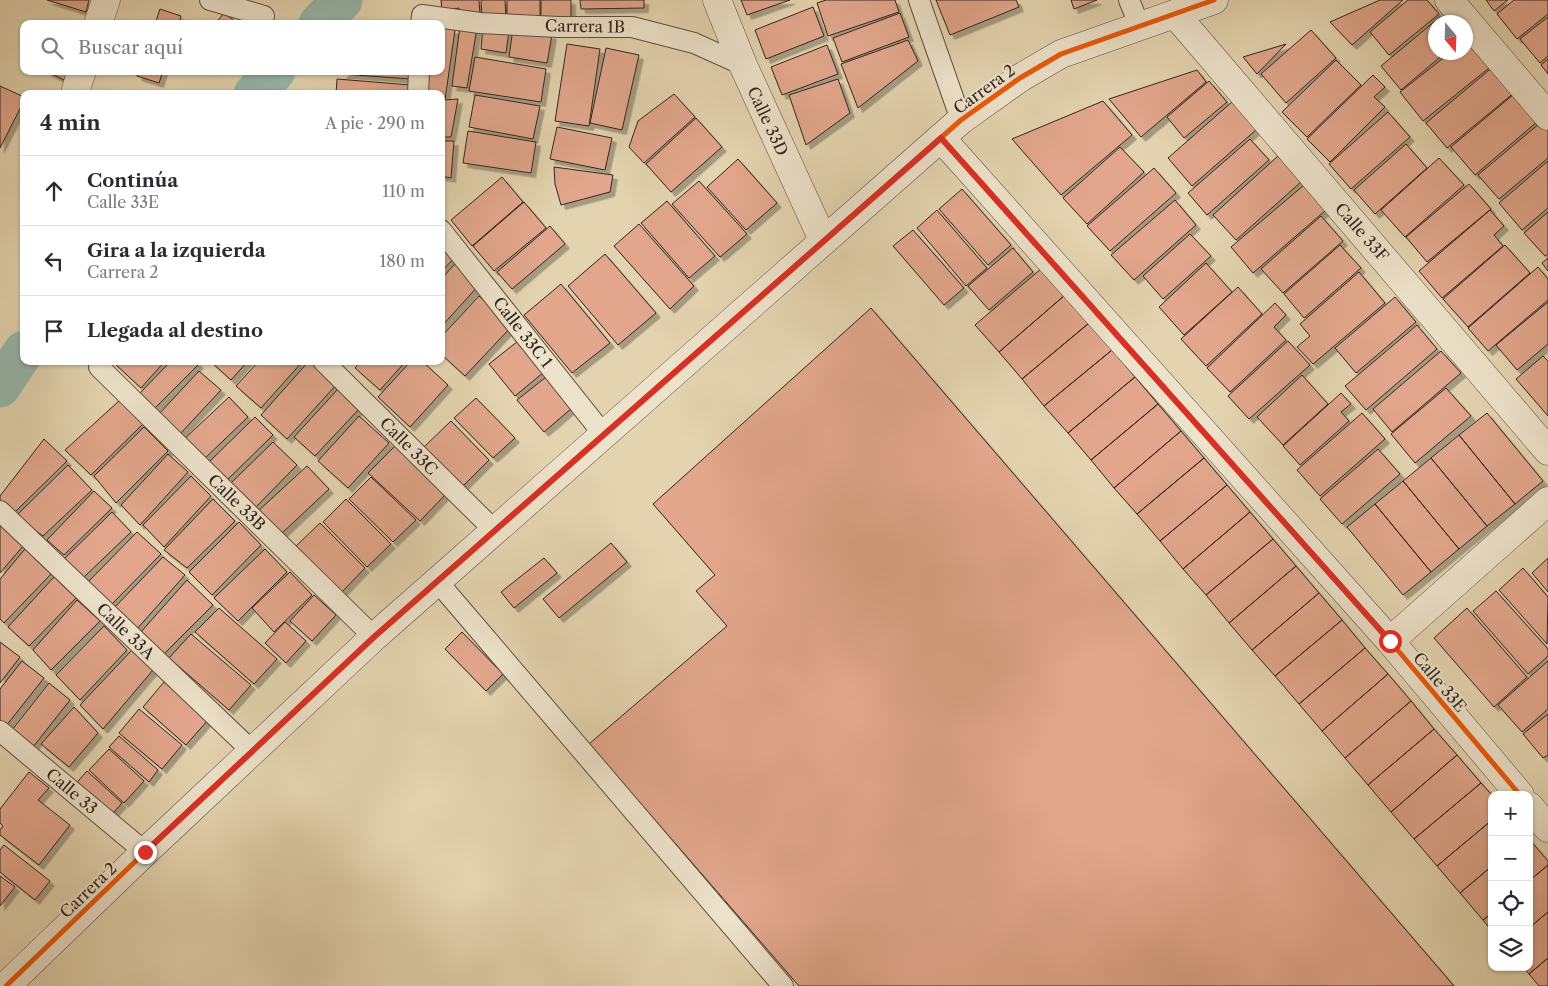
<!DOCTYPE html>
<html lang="es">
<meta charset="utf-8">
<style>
:root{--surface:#fff;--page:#f7f7f7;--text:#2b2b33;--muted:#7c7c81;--line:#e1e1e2}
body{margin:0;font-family:"Libre Caslon Text",serif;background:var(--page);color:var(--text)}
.controls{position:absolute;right:15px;bottom:15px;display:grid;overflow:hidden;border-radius:10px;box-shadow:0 1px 4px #0004}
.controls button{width:45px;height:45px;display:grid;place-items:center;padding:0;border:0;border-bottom:1px solid var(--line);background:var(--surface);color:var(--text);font:25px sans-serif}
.compass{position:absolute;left:1428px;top:15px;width:45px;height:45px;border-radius:50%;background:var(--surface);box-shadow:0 1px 4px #0004;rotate:161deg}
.stop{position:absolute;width:15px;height:15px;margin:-11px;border:4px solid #d93025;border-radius:50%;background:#fff}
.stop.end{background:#d93025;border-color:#fff;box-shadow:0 1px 5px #0008}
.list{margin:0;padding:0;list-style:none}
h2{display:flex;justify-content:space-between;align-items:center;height:65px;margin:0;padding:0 20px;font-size:21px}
h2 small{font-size:16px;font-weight:400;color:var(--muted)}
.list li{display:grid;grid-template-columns:32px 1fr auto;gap:15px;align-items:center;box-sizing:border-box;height:70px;padding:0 20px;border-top:1px solid var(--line)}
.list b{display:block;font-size:19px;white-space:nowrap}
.list p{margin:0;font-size:16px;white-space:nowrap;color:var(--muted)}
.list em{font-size:16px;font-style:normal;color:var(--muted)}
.icon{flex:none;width:28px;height:28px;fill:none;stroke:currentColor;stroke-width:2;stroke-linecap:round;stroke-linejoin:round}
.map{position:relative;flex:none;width:1548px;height:986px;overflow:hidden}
.search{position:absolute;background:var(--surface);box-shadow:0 1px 4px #0004;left:20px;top:20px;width:425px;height:55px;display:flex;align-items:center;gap:12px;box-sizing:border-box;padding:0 18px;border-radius:10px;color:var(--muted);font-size:19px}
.panel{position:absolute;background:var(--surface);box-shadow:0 1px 4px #0004;left:20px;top:90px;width:425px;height:275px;border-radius:10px}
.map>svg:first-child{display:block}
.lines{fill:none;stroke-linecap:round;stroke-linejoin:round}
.canal{stroke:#95b8aa;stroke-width:41}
.building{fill:#e1a68b;stroke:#33241d;filter:url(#shadow)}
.service-casing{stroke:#5f5041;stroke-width:22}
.minor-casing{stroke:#5f5041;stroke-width:29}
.tertiary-casing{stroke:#5f5041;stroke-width:29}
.service{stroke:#ede2ca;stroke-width:20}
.minor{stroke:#ede2ca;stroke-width:28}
.tertiary{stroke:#ede2ca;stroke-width:28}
.cycleway-casing{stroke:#ede2ca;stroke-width:8}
.cycleway{stroke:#e8590c;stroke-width:5}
.route{stroke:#d93025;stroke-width:6}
.labels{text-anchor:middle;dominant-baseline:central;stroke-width:4;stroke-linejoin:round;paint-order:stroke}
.street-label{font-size:16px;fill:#33241d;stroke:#ede2ca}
</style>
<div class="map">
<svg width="1548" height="986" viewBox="0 0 1548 986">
<defs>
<filter id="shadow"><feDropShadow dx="4.5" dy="4.5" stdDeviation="0" flood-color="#0004"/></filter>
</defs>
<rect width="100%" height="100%" fill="#e3d3ae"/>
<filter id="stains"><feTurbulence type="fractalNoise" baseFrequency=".004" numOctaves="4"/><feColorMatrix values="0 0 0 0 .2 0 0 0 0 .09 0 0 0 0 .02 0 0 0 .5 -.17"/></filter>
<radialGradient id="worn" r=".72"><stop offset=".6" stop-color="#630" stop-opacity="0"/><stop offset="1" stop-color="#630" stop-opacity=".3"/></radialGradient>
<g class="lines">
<path class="canal" d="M319,24L342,0
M254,94L275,71
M0,387L24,351"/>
</g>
<path class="building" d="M47,0H89L86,12Z
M441,0H479L480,15L460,18L459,8L442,11Z
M481,0H505L506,19H482Z
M507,0H540V20L507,21Z
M541,0H571V18L541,19Z
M580,0H644V8L581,9Z
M741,0H790L747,15Z
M826,0H895L899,12L828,36L817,3Z
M936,0H1016L1019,7L950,35Z
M1071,0H1097L1074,9Z
M1380,0H1403L1352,45L1330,22Z
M1408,0H1427L1439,14L1389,55L1370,32Z
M1486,0H1508L1494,11Z
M1514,0H1548V14L1517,39L1497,14Z
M813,7L824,36L766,59L755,30Z
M160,9L181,16L179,24H155Z
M224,13L236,22L234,24H215Z
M900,13L909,37L842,62L833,38Z
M1440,17L1445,22H1436V52H1446L1401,90L1381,66Z
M1548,17V56L1540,63L1520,39Z
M460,26L477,28L467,88L452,86Z
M441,27L455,30L445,100L458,99L451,137H441V94H421L424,71H441Z
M483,27L509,31L506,53L481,49Z
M513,28L552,35L547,63L509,57Z
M1311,30L1336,58L1286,103L1261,74Z
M1472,36L1494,64L1423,121L1400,92L1451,52H1466V41Z
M908,40L918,61L858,108L841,64Z
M567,44L600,49L589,126L555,121Z
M1286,44L1257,74L1243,57Z
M827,45L838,74L782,95L771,67Z
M606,48L639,55L622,130L590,123Z
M475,57L546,69L541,102L469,91Z
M1548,59V74L1541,65Z
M1336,60L1361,85L1307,137L1282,112Z
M1494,66L1515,92L1447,148L1426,123Z
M1197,70L1206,82L1141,137L1109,99Z
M46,71H68L64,80Z
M139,71H163L159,83L137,76Z
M345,71H411L410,79L342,74Z
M1373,75L1385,87L1374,97L1385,107L1330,162L1307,139Z
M337,79L410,85L411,94H336Z
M838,79L850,113L806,145L789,95Z
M1209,81L1227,102L1184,138L1167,117Z
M0,86L24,97V101L0,148Z
M674,94L695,117L644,163L629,147L638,121Z
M1514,94L1538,121L1475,175L1451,147Z
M475,95L540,106L533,139L469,127Z
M1103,101L1132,135L1061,195L1012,139Z
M1233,101L1257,129L1192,186L1168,158Z
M1388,112L1410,137L1351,189L1329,164Z
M696,118L722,147L671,192L646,164Z
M1540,123L1548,131V158L1499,199L1478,175Z
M557,127L612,138L605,170L550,159Z
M468,131L536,142L531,173L463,163Z
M1250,139L1269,160L1207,215L1188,193Z
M441,141H454L451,178L441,176Z
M1406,144L1427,168L1375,214L1354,190Z
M1120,147L1144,172L1087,224L1063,198Z
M1278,156L1301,182L1236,240L1213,215Z
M1439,158L1464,185L1405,237L1381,210Z
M738,159L777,203L746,230L707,187Z
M1548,161V208L1522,230L1499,203Z
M554,167L613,175L610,192L561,205L555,184Z
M1154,168L1176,193L1110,251L1087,226Z
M502,177L523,202L472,246L451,220Z
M699,181L747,234L720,257L672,204Z
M1469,184L1491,209L1427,262L1406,237Z
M1304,185L1326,210L1253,273L1231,247Z
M962,189L1011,245L988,265L939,209Z
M1175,200L1196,225L1134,280L1111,255Z
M667,201L715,256L689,278L641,223Z
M524,202L546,228L494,271L473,246Z
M937,210L987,268L966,286L917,228Z
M1490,210L1504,226L1494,235L1503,246L1442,298L1419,271Z
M1548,212V254L1545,256L1524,233Z
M1321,216L1343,241L1283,293L1261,269Z
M639,224L694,286L670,309L614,246Z
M550,226L565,244L512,289L497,272Z
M913,230L964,288L944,305L893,246Z
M1190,234L1211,256L1163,299L1143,276Z
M441,244L455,257L441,272Z
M1340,245L1361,268L1304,318L1284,294Z
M1505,245L1530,273L1468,327L1443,299Z
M1013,248L1033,272L989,310L968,286Z
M605,254L656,313L618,345L568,286Z
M1548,258V271L1542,263Z
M1206,263L1232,292L1184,335L1159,307Z
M455,264L479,285L441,327V279Z
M1538,267L1548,279V300L1488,351L1468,328Z
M1042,268L1065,295L999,352L975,325Z
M1359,272L1385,303L1313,364L1297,347L1310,336L1300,324Z
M561,284L610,343L572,373L524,315Z
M1238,287L1262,314L1206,366L1181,339Z
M1065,295L1089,323L1022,379L999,352Z
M479,296L512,326L465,376L441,354V337Z
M1395,297L1416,322L1356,373L1335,348Z
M1548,302V344L1517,370L1496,345Z
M1275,303L1286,315L1274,327L1286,340L1230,392L1207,368Z
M871,308L1454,986H799L589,744L727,626L696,591L715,575L653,504Z
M1089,323L1112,350L1044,406L1022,379Z
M1417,325L1437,349L1366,410L1345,386Z
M518,341L544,372L515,396L489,364Z
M1288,341L1310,365L1249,419L1228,396Z
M1112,350L1135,377L1068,433L1044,406Z
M1441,351L1461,373L1392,432L1373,409Z
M1543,356L1548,361V416L1516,379Z
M114,361H165L141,388L113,362Z
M171,361H196L199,364L155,408L140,393Z
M210,361H248L231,380Z
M259,361H303L261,408L236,386Z
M309,361H312L337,384L287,439L261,415Z
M361,361H406L380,390L355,368Z
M411,361H422L448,385L410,427L378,397Z
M199,371L221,390L180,434L158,415Z
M1302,375L1328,404L1283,445L1257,417Z
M546,377L572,408L544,432L517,400Z
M1135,377L1158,404L1091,460L1068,433Z
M1446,388L1471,416L1415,463L1391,434Z
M338,389L360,408L315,456L294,437Z
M1341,393L1351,404L1341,412L1349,421L1300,465L1283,446Z
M229,397L248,417L201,462L181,442Z
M476,398L515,438L493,458L454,418Z
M120,400L143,424L91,475L65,450Z
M1158,404L1181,431L1114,488L1091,460Z
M1362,413L1385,439L1320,496L1297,470Z
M1487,413L1543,481L1515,504L1459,435Z
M359,416L389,443L348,488L318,461Z
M255,417L273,435L223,484L205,466Z
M451,421L489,460L461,488L423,448Z
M144,427L168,451L116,503L94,476Z
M1181,431L1204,458L1137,514L1114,488Z
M1459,435L1515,504L1487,526L1431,458Z
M44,439L67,461L14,513L0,502V496Z
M273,442L297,465L255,508L231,483Z
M397,444L448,492L420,521L368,473Z
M1378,449L1400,474L1342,524L1320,499Z
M168,454L188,472L140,525L121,505Z
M1204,458L1227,485L1160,541L1137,514Z
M1431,458L1487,526L1459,549L1403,481Z
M68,465L92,490L43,536L16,516Z
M307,466L329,489L279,536L256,513Z
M191,476L211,496L164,547L143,525Z
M371,477L416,520L393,542L349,499Z
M1403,481L1459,549L1431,572L1375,504Z
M1227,485L1250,512L1183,569L1160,541Z
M94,491L112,508L64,555L47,540Z
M213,499L235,521L187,568L164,550Z
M346,499L391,544L367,567L323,522Z
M1375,504L1431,572L1403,595L1347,527Z
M112,512L131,532L83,578L64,559Z
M1250,512L1273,539L1206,595L1183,569Z
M0,522L24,545L0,573Z
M239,522L261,545L212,595L189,572Z
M320,523L365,568L340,594L294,548Z
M137,532L161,554L111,605L87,583Z
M1273,539L1296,566L1229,623L1206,595Z
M611,543L627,562L559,618L543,599Z
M25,549L51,574L4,623L0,619V579Z
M265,549L287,572L238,621L214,598Z
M163,557L185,575L136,630L114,608Z
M544,558L557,573L514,608L501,592Z
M1548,558V592L1532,573Z
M1296,566L1319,593L1252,650L1229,623Z
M1523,568L1548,597L1547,644L1499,590Z
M290,572L312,595L274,632L252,608Z
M54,577L76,598L29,646L8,627Z
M187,580L213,605L163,655L140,633Z
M1496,591L1548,649V656L1528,674L1473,611Z
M1319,593L1342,620L1275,676L1252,650Z
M314,595L336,615L312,641L290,621Z
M77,600L100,621L51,670L33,650Z
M219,608L277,659L254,684L195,632Z
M1467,608L1527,677L1494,707L1434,638Z
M1342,620L1365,648L1299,704L1275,676Z
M285,622L306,641L286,663L265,643Z
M104,626L127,650L80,700L56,675Z
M462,632L503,674L486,691L445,649Z
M191,634L251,685L229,710L169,658Z
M0,642L20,657L0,683Z
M1365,648L1388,674L1322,731L1299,704Z
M132,650L153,670L103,729L80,705Z
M22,661L44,678L6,726L0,721V689Z
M1548,661V709L1522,732L1498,705Z
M1388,674L1411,701L1345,758L1322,731Z
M164,682L208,720L186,745L143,707Z
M49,683L70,700L33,747L12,730Z
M1411,701L1434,729L1368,785L1345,758Z
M74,707L98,733L69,767L41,744Z
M139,709L182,745L162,769L119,733Z
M1548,714V755L1543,758L1523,734Z
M1434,729L1457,755L1391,812L1368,785Z
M119,736L158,770L149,782L109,747Z
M109,749L144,781L124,803L89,770Z
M1457,755L1481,783L1414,839L1391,812Z
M87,771L122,803L109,818L72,788Z
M29,772L49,788L38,800L70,825L39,865L0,835V830L3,826L0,823V809Z
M1481,783L1492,795V820L1437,866L1414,839Z
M1492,820V866L1460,893L1437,866Z
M1529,839L1548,861V865L1529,881Z
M4,845L50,881L35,900L0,872V850Z
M1548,865V912L1529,928V881Z
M1492,866V913L1483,920L1460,893Z
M0,876L15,887L0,906Z
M1548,912V958L1529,974L1523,967H1529V928Z
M1492,913V931L1483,920Z
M1548,958V986H1539L1529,974Z"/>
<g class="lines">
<defs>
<path id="service" d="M210,0L264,16
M919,0L961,120
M1129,0L1140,27
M421,24L422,15L480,23L558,27H632L694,43L743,65
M418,94L419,71
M441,230L604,435
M323,361L495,531
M99,367L374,637
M0,511L252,751
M437,581L783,986
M0,731L145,852"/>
<path id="minor" d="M717,0L743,65L823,240
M1449,0L1548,116
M1175,14L1548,451
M98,24L106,0
M76,89L82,71
M941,138L1390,641L1520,795
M1390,641L1548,501
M1529,806L1548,828"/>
<path id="tertiary" d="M6,986L145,852L374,637L961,120L1020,78L1061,54L1214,0"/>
</defs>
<use href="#service" class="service-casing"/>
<use href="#minor" class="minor-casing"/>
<use href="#tertiary" class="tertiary-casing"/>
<use href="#service" class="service"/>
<use href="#minor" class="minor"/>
<use href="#tertiary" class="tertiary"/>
<defs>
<path id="cycleway" d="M941,138L1390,641L1520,795
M6,986L145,852L374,637L961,120L1020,78L1061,54L1214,0"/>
</defs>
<use href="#cycleway" class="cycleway-casing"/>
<use href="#cycleway" class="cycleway"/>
</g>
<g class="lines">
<path class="route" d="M145,852L374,637L941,138L1390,641"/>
</g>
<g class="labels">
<g class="street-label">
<text transform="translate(585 26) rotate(1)">Carrera 1B</text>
<text transform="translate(984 89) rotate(-36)">Carrera 2</text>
<text transform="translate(768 121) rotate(65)">Calle 33D</text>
<text transform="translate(1362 232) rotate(49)">Calle 33F</text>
<text transform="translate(523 332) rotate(52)">Calle 33C 1</text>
<text transform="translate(409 446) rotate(45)">Calle 33C</text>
<text transform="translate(237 502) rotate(44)">Calle 33B</text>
<text transform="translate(126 631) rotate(44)">Calle 33A</text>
<text transform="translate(1440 682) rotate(50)">Calle 33E</text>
<text transform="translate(72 791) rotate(40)">Calle 33</text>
<text transform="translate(88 890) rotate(-44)">Carrera 2</text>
</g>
</g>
<rect width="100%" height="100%" filter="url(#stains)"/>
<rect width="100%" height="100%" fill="url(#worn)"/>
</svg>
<div class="controls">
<button>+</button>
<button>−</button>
<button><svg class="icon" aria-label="locate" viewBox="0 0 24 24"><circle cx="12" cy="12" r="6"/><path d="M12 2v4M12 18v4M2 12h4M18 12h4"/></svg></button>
<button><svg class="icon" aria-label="layers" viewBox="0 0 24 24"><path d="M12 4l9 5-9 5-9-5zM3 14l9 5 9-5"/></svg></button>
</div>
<svg class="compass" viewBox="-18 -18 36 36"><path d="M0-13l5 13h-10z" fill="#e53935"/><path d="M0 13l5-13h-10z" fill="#7c7c81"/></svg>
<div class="stop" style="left:1390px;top:641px"></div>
<div class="stop end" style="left:145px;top:852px"></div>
<div class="search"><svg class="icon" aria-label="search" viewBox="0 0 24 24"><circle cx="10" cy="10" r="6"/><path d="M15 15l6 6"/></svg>Buscar aquí</div>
<section class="panel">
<h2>4 min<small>A pie · 290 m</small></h2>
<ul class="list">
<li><svg class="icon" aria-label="ahead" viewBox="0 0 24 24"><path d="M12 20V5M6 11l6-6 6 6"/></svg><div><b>Continúa</b><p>Calle 33E</p></div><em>110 m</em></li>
<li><svg class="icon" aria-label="left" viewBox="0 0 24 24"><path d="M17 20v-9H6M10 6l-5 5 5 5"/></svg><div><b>Gira a la izquierda</b><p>Carrera 2</p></div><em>180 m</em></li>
<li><svg class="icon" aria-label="arrive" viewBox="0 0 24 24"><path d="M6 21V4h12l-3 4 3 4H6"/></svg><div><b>Llegada al destino</b></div></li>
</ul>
</section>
</div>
